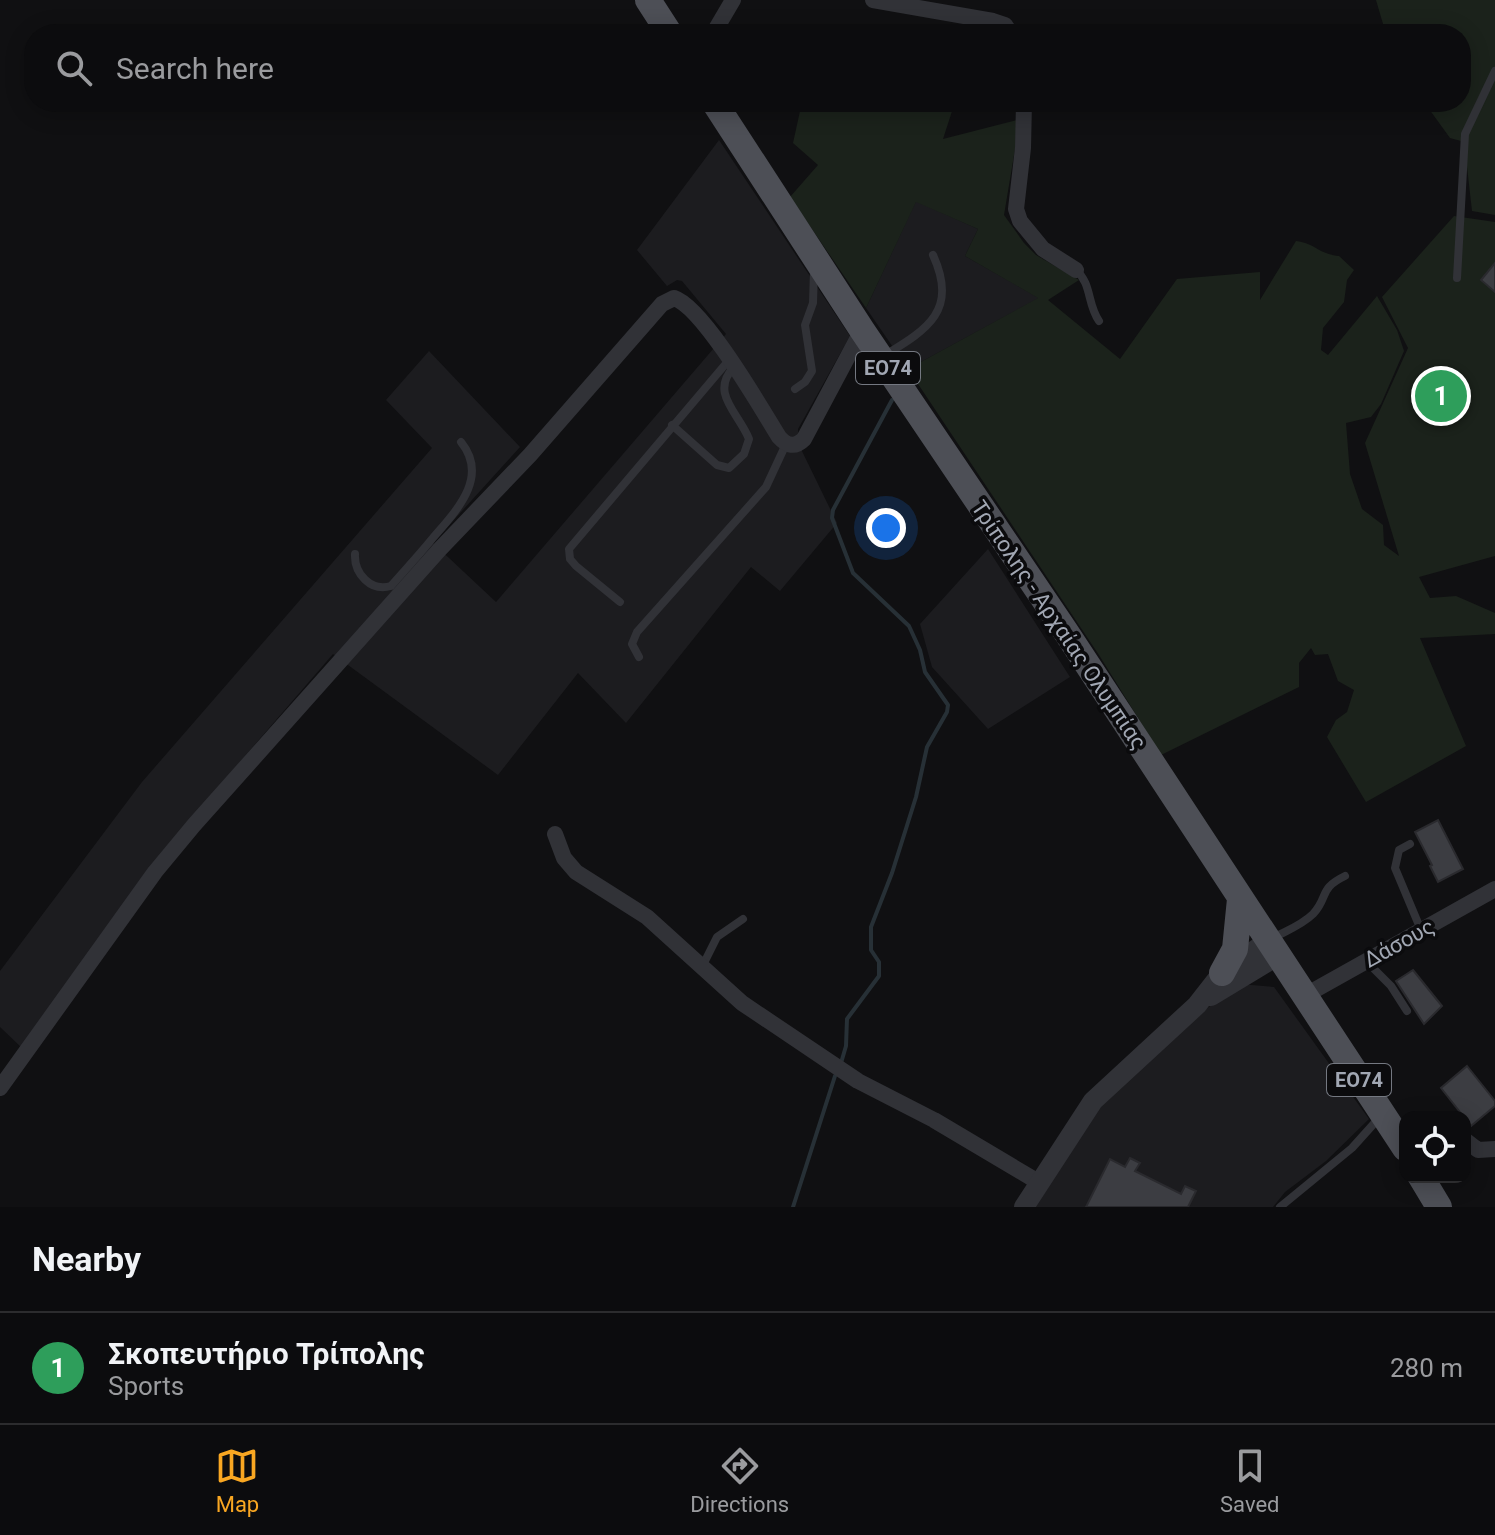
<!DOCTYPE html>
<meta charset="utf-8">
<style>
:root{--surface:#0c0c0e;--page:#1a1a1c;--text:#f1f3f6;--muted:#9a9b9e;--line:#2c2c2e;--accent:#f9a722}
body{margin:0;font-family:Roboto,sans-serif;background:var(--page);color:var(--text)}
.controls{position:absolute;right:24px;bottom:24px;display:grid;overflow:hidden;border-radius:16px;box-shadow:0 4px 20px #0003}
.controls button{width:72px;height:72px;display:grid;place-items:center;padding:0;border:0;border-bottom:2px solid var(--line);background:var(--surface);color:var(--text);font:40px sans-serif}
.you{position:absolute;left:886px;top:528px;width:28px;height:28px;margin:-20px;border:6px solid #fff;border-radius:50%;background:#1a73e8;box-shadow:0 0 0 12px #1a73e833}
.badge{display:grid;place-items:center;width:52px;height:52px;border-radius:50%;background:var(--accent);color:#fff;font-size:26px;font-weight:700}
.pin{position:absolute;translate:-50% -50%;border:4px solid #fff;box-shadow:0 2px 8px #0006}
.list{margin:0;padding:0;list-style:none}
h2{display:flex;justify-content:space-between;align-items:center;height:104px;margin:0;padding:0 32px;font-size:34px}
h2 small{font-size:26px;font-weight:400;color:var(--muted)}
.list li{display:grid;grid-template-columns:52px 1fr auto;gap:24px;align-items:center;box-sizing:border-box;height:112px;padding:0 32px;border-top:2px solid var(--line)}
.list b{display:block;font-size:30px;white-space:nowrap}
.list p{margin:0;font-size:26px;white-space:nowrap;color:var(--muted)}
.list em{font-size:26px;font-style:normal;color:var(--muted)}
.icon{flex:none;width:44px;height:44px;fill:none;stroke:currentColor;stroke-width:2;stroke-linecap:round;stroke-linejoin:round}
.map{position:relative;flex:none;width:1495px;height:1207px;overflow:hidden}
.search{position:absolute;background:var(--surface);box-shadow:0 4px 20px #0003;left:24px;right:24px;top:24px;height:88px;display:flex;align-items:center;gap:20px;box-sizing:border-box;padding:0 28px;border-radius:32px;color:var(--muted);font-size:30px}
.sheet{height:216px;background:var(--surface)}
nav{display:flex;justify-content:space-around;align-items:center;box-sizing:border-box;height:112px;border-top:2px solid var(--line);background:var(--surface);font-size:22px;color:var(--muted)}
nav a{display:grid;justify-items:center;gap:4px}
nav .on{color:var(--accent)}
.map>svg:first-child{display:block}
.built{fill:#1c1c1f}
.green{fill:#1b221b}
.lines{fill:none;stroke-linecap:round;stroke-linejoin:round}
.stream{stroke:#273036;stroke-width:4}
.building{fill:#3c3d42;stroke:#2a2a2e;stroke-width:2}
.service{stroke:#313237;stroke-width:8}
.minor{stroke:#313237;stroke-width:16}
.tertiary{stroke:#313237;stroke-width:20}
.primary{stroke:#4d4f56;stroke-width:26}
.labels{text-anchor:middle;dominant-baseline:central;stroke-width:7;stroke-linejoin:round;paint-order:stroke}
.shield{fill:#0b0b0d;stroke:#747881;stroke-width:2}
.shield-label{font-size:20px;font-weight:bold;fill:#a1a7b3}
.street-label{font-size:22px;fill:#a1a7b3;stroke:#0b0b0d}
</style>
<div class="map">
<svg width="1495" height="1207" viewBox="0 0 1495 1207">
<rect width="100%" height="100%" fill="#101012"/>
<path class="built" d="M719,140L850,336L798,429L799,445L837,523L780,591L751,567L626,723L578,673L498,775L333,654L189,821L22,1048L0,1027V971L142,782L432,448L386,400L429,351L520,447L433,543L496,602L726,334L682,281L677,280L667,286L637,250Z
M916,201L978,229L965,256L1039,298L908,369L866,308Z
M988,549L1070,677L988,729L932,667L920,624Z
M1240,984L1274,987L1369,1119L1326,1161L1285,1192L1273,1207H1034L1104,1096L1206,1009Z"/>
<path class="green" d="M1376,0H1495V215L1472,211L1465,149L1461,141L1450,138L1424,102H1461V34H1386Z
M802,102H955L943,139L1017,120L1015,149L1004,215L1024,243L1036,255L1079,280L1048,300L1120,359L1177,279L1260,272V300L1296,241C1315,243 1318,254 1339,256L1354,270L1347,280L1344,302L1323,328L1321,350L1328,355L1377,296L1397,330L1404,351L1381,404L1371,417L1346,423L1350,474L1362,509L1383,525L1384,545L1399,556L1365,443L1408,348L1382,297L1454,216L1495,222V556L1419,577L1430,598L1456,596L1495,613V634L1420,638L1466,746L1366,802L1327,737L1336,720L1347,712L1354,690L1338,681L1328,654L1315,655L1311,648L1299,663V687L1161,755L1099,655L908,369L1038,298L965,256L978,229L916,202L866,308L790,197L818,165L793,143Z"/>
<g class="lines">
<path class="stream" d="M841,1063L846,1046L847,1019L879,976V962L871,950V927L892,873L916,797L927,747L947,712L948,705L925,672L920,650L909,626L853,573L832,518L833,510L892,400
M793,1207L835,1076"/>
</g>
<path class="building" d="M1495,263V292L1481,280Z
M1438,820L1463,869L1438,882L1430,866L1432,865L1415,832Z
M1413,970L1442,1006L1424,1024L1396,981Z
M1467,1066L1495,1101V1106L1471,1126L1441,1088Z
M1130,1158L1140,1163L1135,1171L1181,1194L1185,1186L1196,1191L1188,1207H1086L1110,1159L1125,1167Z"/>
<g class="lines">
<path class="service" d="M1076,270C1092,284 1087,304 1099,321
M1457,278L1465,134L1495,71
M882,357C926,330 959,312 933,255
M795,389L805,382L812,371L805,325L813,303L814,270
M672,425L717,465L729,468L744,454L749,439C739,413 709,393 734,367
M355,554C354,574 371,592 391,586C405,570 419,555 432,539C455,512 490,478 461,442
M620,602L576,566L570,559L569,549L729,360
M639,657L632,644L637,632L766,487L786,444
M1410,844L1399,850L1395,868L1421,930
M1273,938C1286,931 1302,925 1313,914C1329,897 1318,889 1345,876
M1366,961L1391,986L1407,1011
M702,967L717,937L743,919
M1280,1207L1352,1148L1379,1118"/>
<path class="minor" d="M873,0L993,21L1005,25L1011,34
M713,34L733,0
M1024,102L1023,148L1016,209L1020,221L1043,249L1076,270
M555,834L564,858L576,872L647,917L742,1003L858,1081L934,1120L1040,1183
M1304,996L1495,889
M0,1088L155,872L194,825L440,549L530,455L662,304L674,298C703,307 761,408 779,437C787,446 795,448 804,439L862,330
M1465,1140L1478,1150L1495,1149"/>
<path class="tertiary" d="M1211,996L1277,956
M1024,1207L1093,1101L1197,1005L1222,973L1268,941"/>
<path class="primary" d="M648,0L670,34
M714,102L862,330L1066,632L1405,1148
M1222,973L1235,949L1240,899
M1421,1177L1439,1207"/>
</g>
<g class="labels">
<g class="shield">
<rect x="856" y="352" width="64" height="32" rx="6"/>
<rect x="1327" y="1064" width="64" height="32" rx="6"/>
</g>
<g class="shield-label">
<text x="888" y="368">ΕΟ74</text>
<text x="1359" y="1080">ΕΟ74</text>
</g>
<g class="street-label">
<text transform="translate(1059 625) rotate(56)">Τρίπολης - Αρχαίας Ολυμπίας</text>
<text transform="translate(1399 943) rotate(-29)">Δάσους</text>
</g>
</g>
</svg>
<div class="controls">
<button><svg class="icon" aria-label="locate" viewBox="0 0 24 24"><circle cx="12" cy="12" r="6"/><path d="M12 2v4M12 18v4M2 12h4M18 12h4"/></svg></button>
</div>
<div class="you"></div>
<div class="pin badge" style="left:1441px;top:396px;background:#2e9e5b">1</div>
<div class="search"><svg class="icon" aria-label="search" viewBox="0 0 24 24"><circle cx="10" cy="10" r="6"/><path d="M15 15l6 6"/></svg>Search here</div>
</div>
<section class="sheet">
<h2>Nearby<small></small></h2>
<ul class="list">
<li><span class="badge" style="background:#2e9e5b">1</span><div><b>Σκοπευτήριο Τρίπολης</b><p>Sports</p></div><em>280 m</em></li>
</ul>
</section>
<nav>
<a class="on"><svg class="icon" aria-label="map" viewBox="0 0 24 24"><path d="M3 6l6-2 6 2 6-2v14l-6 2-6-2-6 2zM9 4v14M15 6v14"/></svg>Map</a>
<a><svg class="icon" aria-label="directions" viewBox="0 0 24 24"><path d="M12 3l9 9-9 9-9-9zM9 14v-3h6M13 9l2 2-2 2"/></svg>Directions</a>
<a><svg class="icon" aria-label="saved" viewBox="0 0 24 24"><path d="M7 4h10v16l-5-4-5 4z"/></svg>Saved</a>
</nav>
